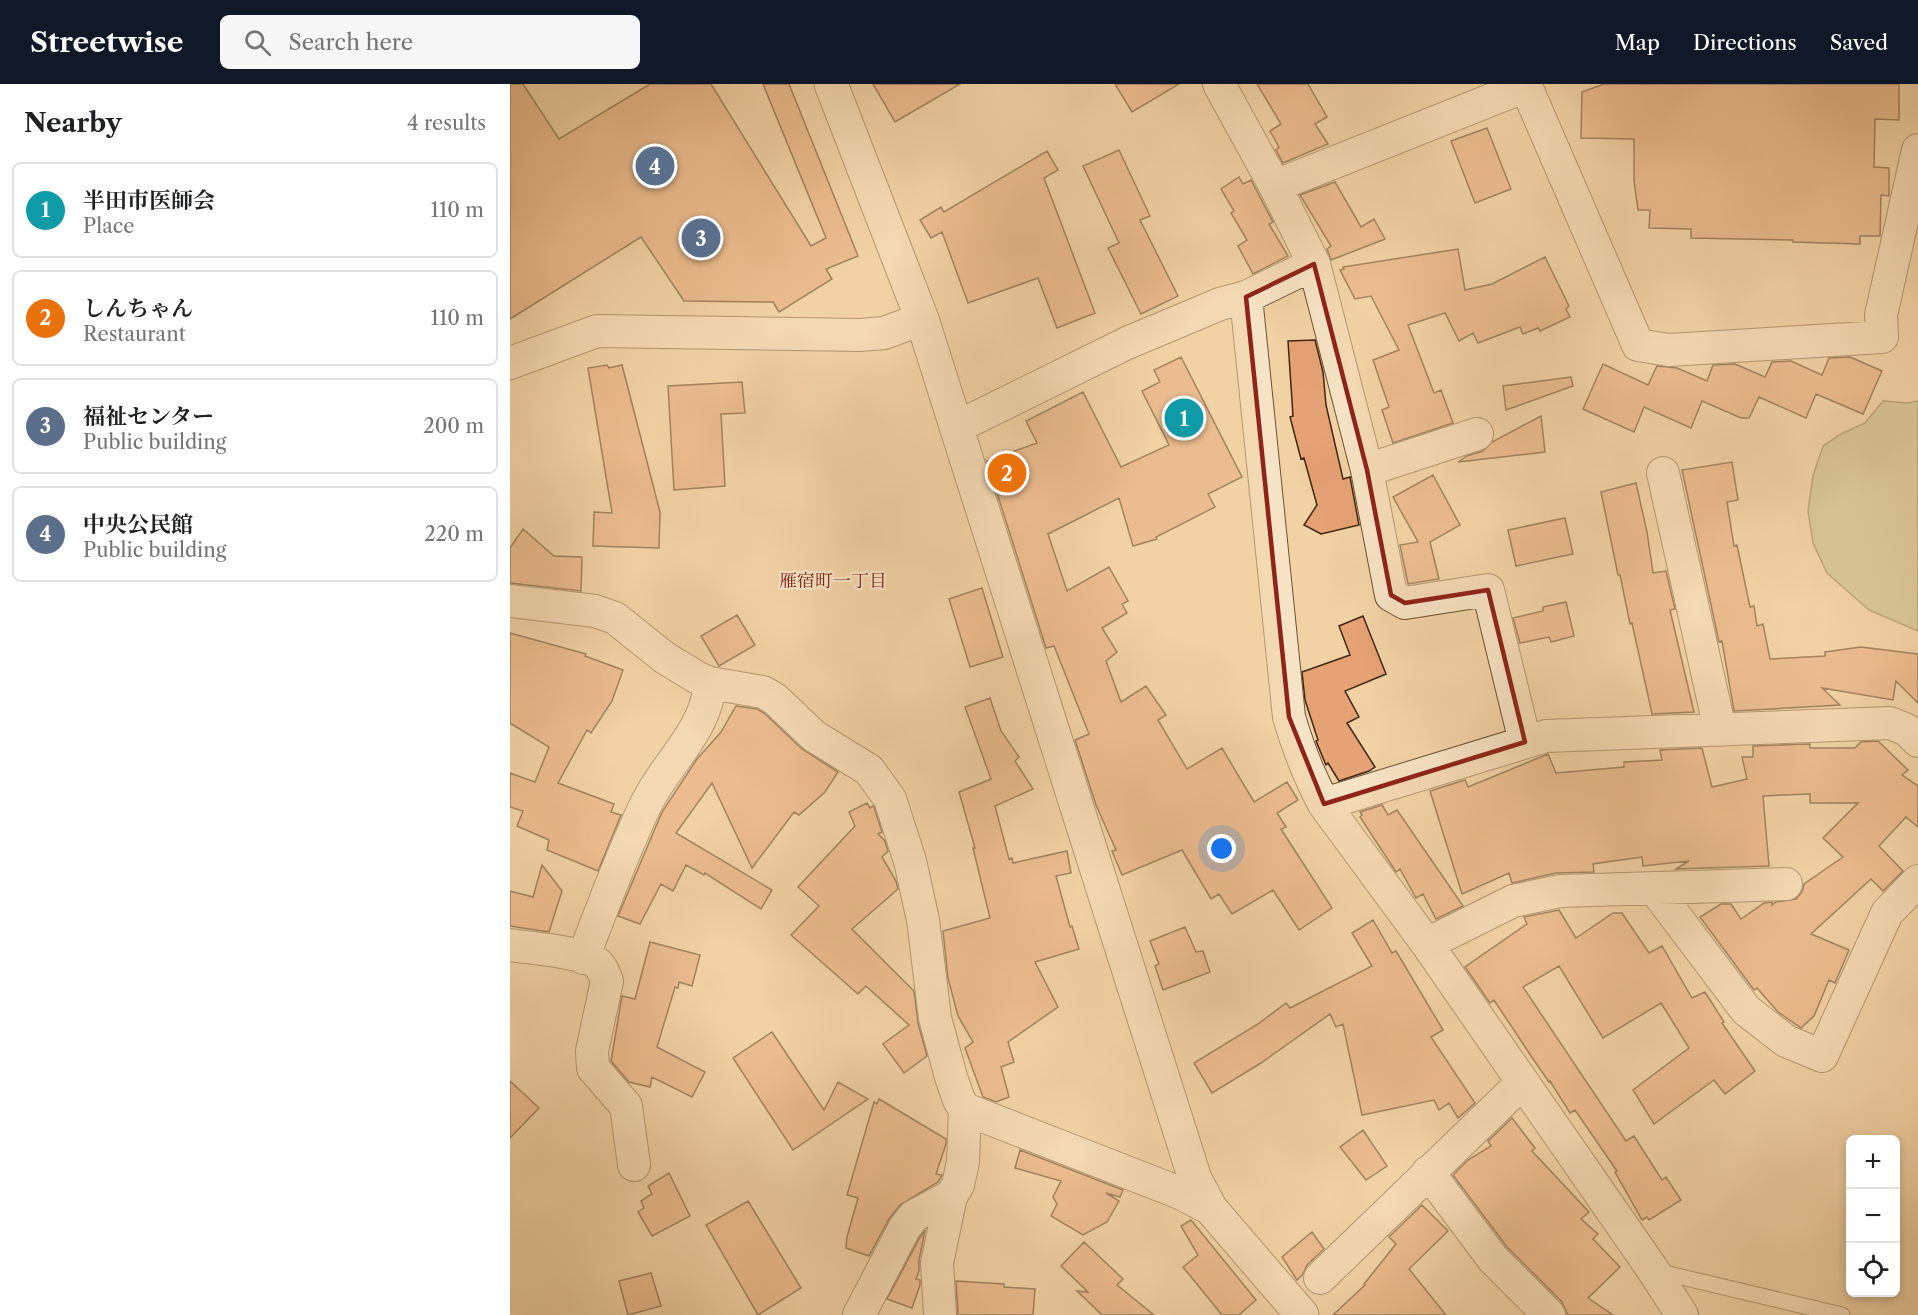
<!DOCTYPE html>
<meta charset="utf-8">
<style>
:root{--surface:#fff;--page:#f6f6f6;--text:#202124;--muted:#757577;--line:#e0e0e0;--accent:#111827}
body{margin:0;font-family:"Libre Caslon Text","Noto Serif JP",serif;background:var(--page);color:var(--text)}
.controls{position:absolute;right:18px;bottom:18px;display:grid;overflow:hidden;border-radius:9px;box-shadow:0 3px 9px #0003}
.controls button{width:54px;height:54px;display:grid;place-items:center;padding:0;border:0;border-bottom:2px solid var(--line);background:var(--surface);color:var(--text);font:30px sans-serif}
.you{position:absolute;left:712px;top:765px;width:21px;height:21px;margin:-15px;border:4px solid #fff;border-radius:50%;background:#1a73e8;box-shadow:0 0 0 9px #1a73e833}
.badge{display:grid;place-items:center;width:39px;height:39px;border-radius:50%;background:var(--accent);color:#fff;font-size:20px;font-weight:700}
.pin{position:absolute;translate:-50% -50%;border:3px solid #fff;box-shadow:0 2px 6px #0006}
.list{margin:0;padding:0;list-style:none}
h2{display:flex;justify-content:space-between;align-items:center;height:78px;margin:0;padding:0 24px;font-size:26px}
h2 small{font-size:20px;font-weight:400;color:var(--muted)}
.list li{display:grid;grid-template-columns:39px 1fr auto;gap:18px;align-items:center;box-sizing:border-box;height:96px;margin:0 12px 12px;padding:0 12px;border:2px solid var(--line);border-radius:9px}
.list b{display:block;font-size:22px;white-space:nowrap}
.list p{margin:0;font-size:20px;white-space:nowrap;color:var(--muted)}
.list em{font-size:20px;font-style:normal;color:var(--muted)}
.icon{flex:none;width:33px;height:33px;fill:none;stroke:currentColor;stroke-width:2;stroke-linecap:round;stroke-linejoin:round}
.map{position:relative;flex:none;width:1408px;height:1231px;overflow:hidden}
header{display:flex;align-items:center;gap:36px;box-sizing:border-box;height:84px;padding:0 30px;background:var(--accent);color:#fff}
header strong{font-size:28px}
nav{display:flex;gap:33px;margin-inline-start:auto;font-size:21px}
.search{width:420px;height:54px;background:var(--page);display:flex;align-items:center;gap:15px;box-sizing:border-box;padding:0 21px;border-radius:9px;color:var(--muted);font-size:22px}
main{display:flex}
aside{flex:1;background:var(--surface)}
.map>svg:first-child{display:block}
.green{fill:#bfba83;stroke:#807048;stroke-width:1.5}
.building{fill:#e5a274;stroke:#40260c;stroke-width:1.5}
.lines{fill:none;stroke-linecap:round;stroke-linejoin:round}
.service-casing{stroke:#6c5132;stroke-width:17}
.minor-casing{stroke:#6c5132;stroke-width:34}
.tertiary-casing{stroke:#6c5132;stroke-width:35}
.service{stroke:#f6e2c4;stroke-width:15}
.minor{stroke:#f6e2c4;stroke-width:32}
.tertiary{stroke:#f6e2c4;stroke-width:33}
.marked{fill:none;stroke:#8f2418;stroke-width:4.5;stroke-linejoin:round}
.labels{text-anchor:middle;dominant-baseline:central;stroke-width:4.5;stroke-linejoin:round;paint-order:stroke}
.neighbourhood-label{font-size:18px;fill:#7a1f14;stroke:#f6e2c4}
</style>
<header>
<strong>Streetwise</strong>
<div class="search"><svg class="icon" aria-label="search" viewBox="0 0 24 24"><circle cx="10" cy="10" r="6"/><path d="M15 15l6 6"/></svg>Search here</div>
<nav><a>Map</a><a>Directions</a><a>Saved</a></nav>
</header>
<main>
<aside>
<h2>Nearby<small>4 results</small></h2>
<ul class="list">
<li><span class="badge" style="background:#0f9aa8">1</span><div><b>半田市医師会</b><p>Place</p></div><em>110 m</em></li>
<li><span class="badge" style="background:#e8710a">2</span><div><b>しんちゃん</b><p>Restaurant</p></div><em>110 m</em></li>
<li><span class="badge" style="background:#5c6f8a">3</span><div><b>福祉センター</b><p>Public building</p></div><em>200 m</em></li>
<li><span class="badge" style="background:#5c6f8a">4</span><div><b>中央公民館</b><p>Public building</p></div><em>220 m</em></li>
</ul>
</aside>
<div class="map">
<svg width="1408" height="1231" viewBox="0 0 1408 1231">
<rect width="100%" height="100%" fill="#f1d2a5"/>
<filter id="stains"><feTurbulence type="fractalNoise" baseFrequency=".00333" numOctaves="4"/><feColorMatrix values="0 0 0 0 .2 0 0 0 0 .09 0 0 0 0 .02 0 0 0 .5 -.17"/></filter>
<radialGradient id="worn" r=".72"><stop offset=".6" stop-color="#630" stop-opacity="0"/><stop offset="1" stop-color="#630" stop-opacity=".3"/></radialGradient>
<path class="green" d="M1373,317L1397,319L1408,317V547L1359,526L1317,489L1303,459L1298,427L1303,392L1313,362L1331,350L1355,339Z"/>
<path class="building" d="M0,0H13L49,55L140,0H201L301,162L316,154L253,0H279L348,172L316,185L322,195L269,228L263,218L174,217L131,153L0,235Z
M363,0H450L385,38Z
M605,0H669L622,28Z
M747,0H798L817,33L805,40L818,60L773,79L766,66L769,63L760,47L771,40Z
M1094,0H1389V36L1365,35L1364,83L1379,84V112L1371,111L1370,152H1350V160L1283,158V156L1181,154V145L1139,144L1140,126H1128L1124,97V55L1071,54L1072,8Z
M977,44L1001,105L965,119L941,57Z
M609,66L640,132L630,136L668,212L631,230L598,164L609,159L573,82Z
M537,67L548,86L534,94L585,229L547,244L528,194L458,219L432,148L421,154L410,136L431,123L434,128Z
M729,93L733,100L741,96L763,138L759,140L778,172L743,190L728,162L737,156L721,129L724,127L711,105Z
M825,98L851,143L864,135L875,155L821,176L817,165L821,162L790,111Z
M948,165L955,206L982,200L1035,173L1059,222L1056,225L1060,233L1030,247L1028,244L1013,250L1010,243L968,259L963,249L949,257L935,229L898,241L924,309L931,306L943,339L883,359L872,326L879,323L863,276L889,266L861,212L845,215L830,186L834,185L833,183Z
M805,256L813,288L816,321L833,395L840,393L849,441L811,450L794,441L807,421L794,374L791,375L780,333L783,332L778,257Z
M671,273L732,393L698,410L705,423L646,453L647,455L623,462L609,414L538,450L557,507L599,483L618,517L612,520L617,529L592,544L607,568L596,577L611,618L636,602L656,631L648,636L677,685L712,664L744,718L777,698L788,716L767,729L776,743L771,745L822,824L789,846L763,806L722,830L709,810L701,815L672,766L612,791L602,767L606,766L586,721L565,656L579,650L544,562L536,564L477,377L527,359L516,337L573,308L611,383L659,361L632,307L650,298L644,286Z
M1340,273L1372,287L1353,330L1306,310L1296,334L1249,313L1239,334H1231L1192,317L1181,344L1134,323L1124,348L1073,325L1093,280L1138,301L1147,282L1167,284L1197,297L1203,281L1225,280L1255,293L1262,278L1281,277L1312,291L1319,274Z
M97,281L99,284L112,281L150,428L149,464L83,462L84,428L102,429L78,284Z
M1061,293L1063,302L996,326L993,302Z
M232,298L235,329L211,330L215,402L164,406L158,302Z
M1031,332L1035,368L948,378L957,372L973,367L982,358Z
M1222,378L1228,416L1217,418L1224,462L1227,461L1240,523L1244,522L1247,542L1253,540L1260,575L1315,572V568L1351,563L1408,570V619L1386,597L1383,616L1312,604L1330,621L1224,627L1212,557L1209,558L1172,386Z
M923,391L950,441L920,458L929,495L898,500L890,461L908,458L883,413Z
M1126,399L1137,448L1143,489L1156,487L1165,525L1160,526L1184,628L1142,630L1122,539L1120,540L1110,491H1108L1091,408Z
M1055,434L1063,470L1006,482L998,446Z
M13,445L44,472L72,473L71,507L0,499V464Z
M472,504L493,573L460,583L439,515Z
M1056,518L1064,552L1041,558L1039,553L1010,559L1003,534L1033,527V523Z
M227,531L245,561L209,582L191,552Z
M853,532L876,590L835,607L849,633L837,639L865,683L859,687L829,697L818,679L816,681L806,657L808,656L795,616L792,588L840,571L829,542Z
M0,549L76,570L75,572L113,586L102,617L81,649L77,646L48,699L104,720L101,728L111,731L88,787L37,766L39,756L7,742L13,727L0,723V689L25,698L39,663L0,639Z
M480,614L491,647L509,673L505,677L523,705L485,722L499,775L502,774L503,779L557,767L561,789L546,792L560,843L562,842L569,865L525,878L548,923L498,958L504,978L491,983L499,1013L486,1018L473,1013L455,964L463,958L448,932L438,894L433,847L480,834L463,764H465L449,708L481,695L455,623Z
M226,622L247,625L254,629L292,665L328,688L315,708L289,731L284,728L242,784L202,699L166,749L262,806L251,825L195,789L194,791L176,781L163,807L151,800L130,840L108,832L152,728L187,675L211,648Z
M1368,657L1398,686L1392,691L1408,702V743L1396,733L1369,762L1393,787L1373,807L1361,795L1301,850L1339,866L1325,899L1319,896L1304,932L1291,944L1268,928L1247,904L1244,906L1190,833L1211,820H1221L1231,835L1254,819L1262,818V821L1266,818L1286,815L1292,808L1294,800L1333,773L1313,754L1348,719H1300V710L1253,712L1259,782L1166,785L1179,777L1133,782L1132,773L1083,780L1084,788L1046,789L1002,799L999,789L952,810L920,707L955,696L958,703L1038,670L1046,689L1114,683V678L1152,676L1150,666L1192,664L1202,703L1237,695L1232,673H1243V662L1300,660V664H1345L1351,658Z
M357,719L360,724L363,722L364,723L372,748L368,750L375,757L378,767L372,773L386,797L388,805L342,845L404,907L408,939L417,972L394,989L373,960L399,941L356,902L348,910L281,851L309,822L288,803L345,742L339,728Z
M872,721L878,731L887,726L953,822L926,835L913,810L906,814L890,785L886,788L850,733L852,731L850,728Z
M32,781L52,807L39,848L0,842V807L23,813Z
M1049,826L1066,854L1103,829H1112L1139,869L1152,862L1182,914L1195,908L1214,938L1212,939L1245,987L1215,1010L1204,996L1144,1040L1123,1006L1179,964L1151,919L1093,954L1049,882L1013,903L1116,1057L1124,1052L1152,1096L1156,1093L1171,1116L1139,1136L1137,1133L1132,1136L1105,1088L1107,1087L1065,1026L1060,1029L1040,997L1039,998L1021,972L984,916L980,919L955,883L1017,840L1014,833Z
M863,836L882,869L886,867L933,946L921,953L965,1019L948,1034L939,1019L929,1026L924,1016L852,1031L833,940L826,943L820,930L751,979L702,1009L684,979L748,940L776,919L780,924L862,882L842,849Z
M675,843L686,868L693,867L700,888L653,906L645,882L649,880L640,857Z
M140,858L190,871L182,902L169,898L168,904L165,903L147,963L195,988L182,1013L142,993L140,1003L119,998L101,977L112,912L125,915Z
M262,948L314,1026L328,998L358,1015L283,1066L223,974Z
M0,997L29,1024L0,1054Z
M369,1015L436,1055V1060L426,1090L432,1091L428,1098L390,1121L379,1135L359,1172L336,1164L337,1153L348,1114L337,1111L364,1018L367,1020Z
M1002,1034L1025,1064L1022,1067L1079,1128L1071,1135L1088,1150L1083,1155L1110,1183L1078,1214L1103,1231H1058L1052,1218L997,1163L943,1091L958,1076L981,1062L978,1057Z
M853,1046L877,1082L856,1096L830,1063Z
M510,1066L613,1106L610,1113L596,1109L609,1117L597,1138L573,1151L541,1132L547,1120L543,1113L551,1097L505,1084Z
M159,1089L180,1132L142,1152L128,1128L134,1124L131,1117L142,1110L138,1102Z
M238,1117L291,1204L248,1231L196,1141Z
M912,1121L938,1147L899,1185L936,1231H823L855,1201L854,1200L886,1160L879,1153Z
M681,1136L746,1216L729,1231H712L673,1183L688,1171L671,1142Z
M415,1146L409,1176V1187L406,1195L410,1196V1201L402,1224L377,1215L410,1153Z
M802,1148L814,1165L797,1181L793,1190L787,1196L772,1173Z
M574,1158L613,1195L607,1201L644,1231H592L567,1207L578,1208L551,1182Z
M141,1189L151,1222L118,1231L109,1197Z
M446,1197L494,1200V1203L525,1205L523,1231H448Z"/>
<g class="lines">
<defs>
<path id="service" d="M1146,1187L1332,1231"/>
<path id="minor" d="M709,0L765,102L804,180L857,386L881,511L895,519L978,506L1015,658
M1015,0L1128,261L1159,266L1372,253L1371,231L1408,66
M765,102L1016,2
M736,213L779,633C788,664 799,692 814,720L917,860L1143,1186L1172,1231
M0,279L87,247L350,251L374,249L412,235
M447,343L617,259L710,220L736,213L804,180
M857,386L967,350
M1153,389L1210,646
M0,517L85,527L105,534L155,574L188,594L200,599L253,608L265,615L304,652L359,686L380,715L400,777L413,836L425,934L441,993L449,1016L455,1025L670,1109L701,1125
M814,720L1036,652L1380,639L1397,646L1408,657
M1144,804L1236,926L1276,957L1312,972L1377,829L1408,797
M917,860L1003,817L1050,807L1276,800
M0,861C20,864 75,868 88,880C93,885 95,891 97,897L82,967L83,984L116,1022L124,1081
M73,874C93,822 112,770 136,720C156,679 197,646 200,599
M918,1088L983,1175L1039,1231
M810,1194L1013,998
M349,1231L395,1143L404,1132L441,1112L448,1101L453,1078L455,1025
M430,1231L427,1179L441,1112"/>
<path id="tertiary" d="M321,0L412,235L685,1095L701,1125L792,1231"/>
</defs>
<use href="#service" class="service-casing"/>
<use href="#minor" class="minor-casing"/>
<use href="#tertiary" class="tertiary-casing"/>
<use href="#service" class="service"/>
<use href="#minor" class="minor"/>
<use href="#tertiary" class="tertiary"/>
</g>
<path d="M0 0H1408V1231H0ZM804,180L857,386L881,511L895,519L978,506L1015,658L814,720L779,633L736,213Z" fill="#f1d2a5" fill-opacity=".55" fill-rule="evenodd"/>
<path class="marked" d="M804,180L857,386L881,511L895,519L978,506L1015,658L814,720L779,633L736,213Z"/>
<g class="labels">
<g class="neighbourhood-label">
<text x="323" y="497">雁宿町一丁目</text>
</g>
</g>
<rect width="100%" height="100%" filter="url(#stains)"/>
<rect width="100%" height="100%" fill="url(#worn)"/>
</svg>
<div class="controls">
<button>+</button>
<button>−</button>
<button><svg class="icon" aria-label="locate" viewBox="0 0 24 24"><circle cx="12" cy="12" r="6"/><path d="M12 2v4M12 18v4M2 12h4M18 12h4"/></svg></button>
</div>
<div class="you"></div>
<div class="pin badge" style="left:674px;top:334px;background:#0f9aa8">1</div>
<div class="pin badge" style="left:497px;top:389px;background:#e8710a">2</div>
<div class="pin badge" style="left:191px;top:154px;background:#5c6f8a">3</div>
<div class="pin badge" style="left:145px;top:82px;background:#5c6f8a">4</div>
</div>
</main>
